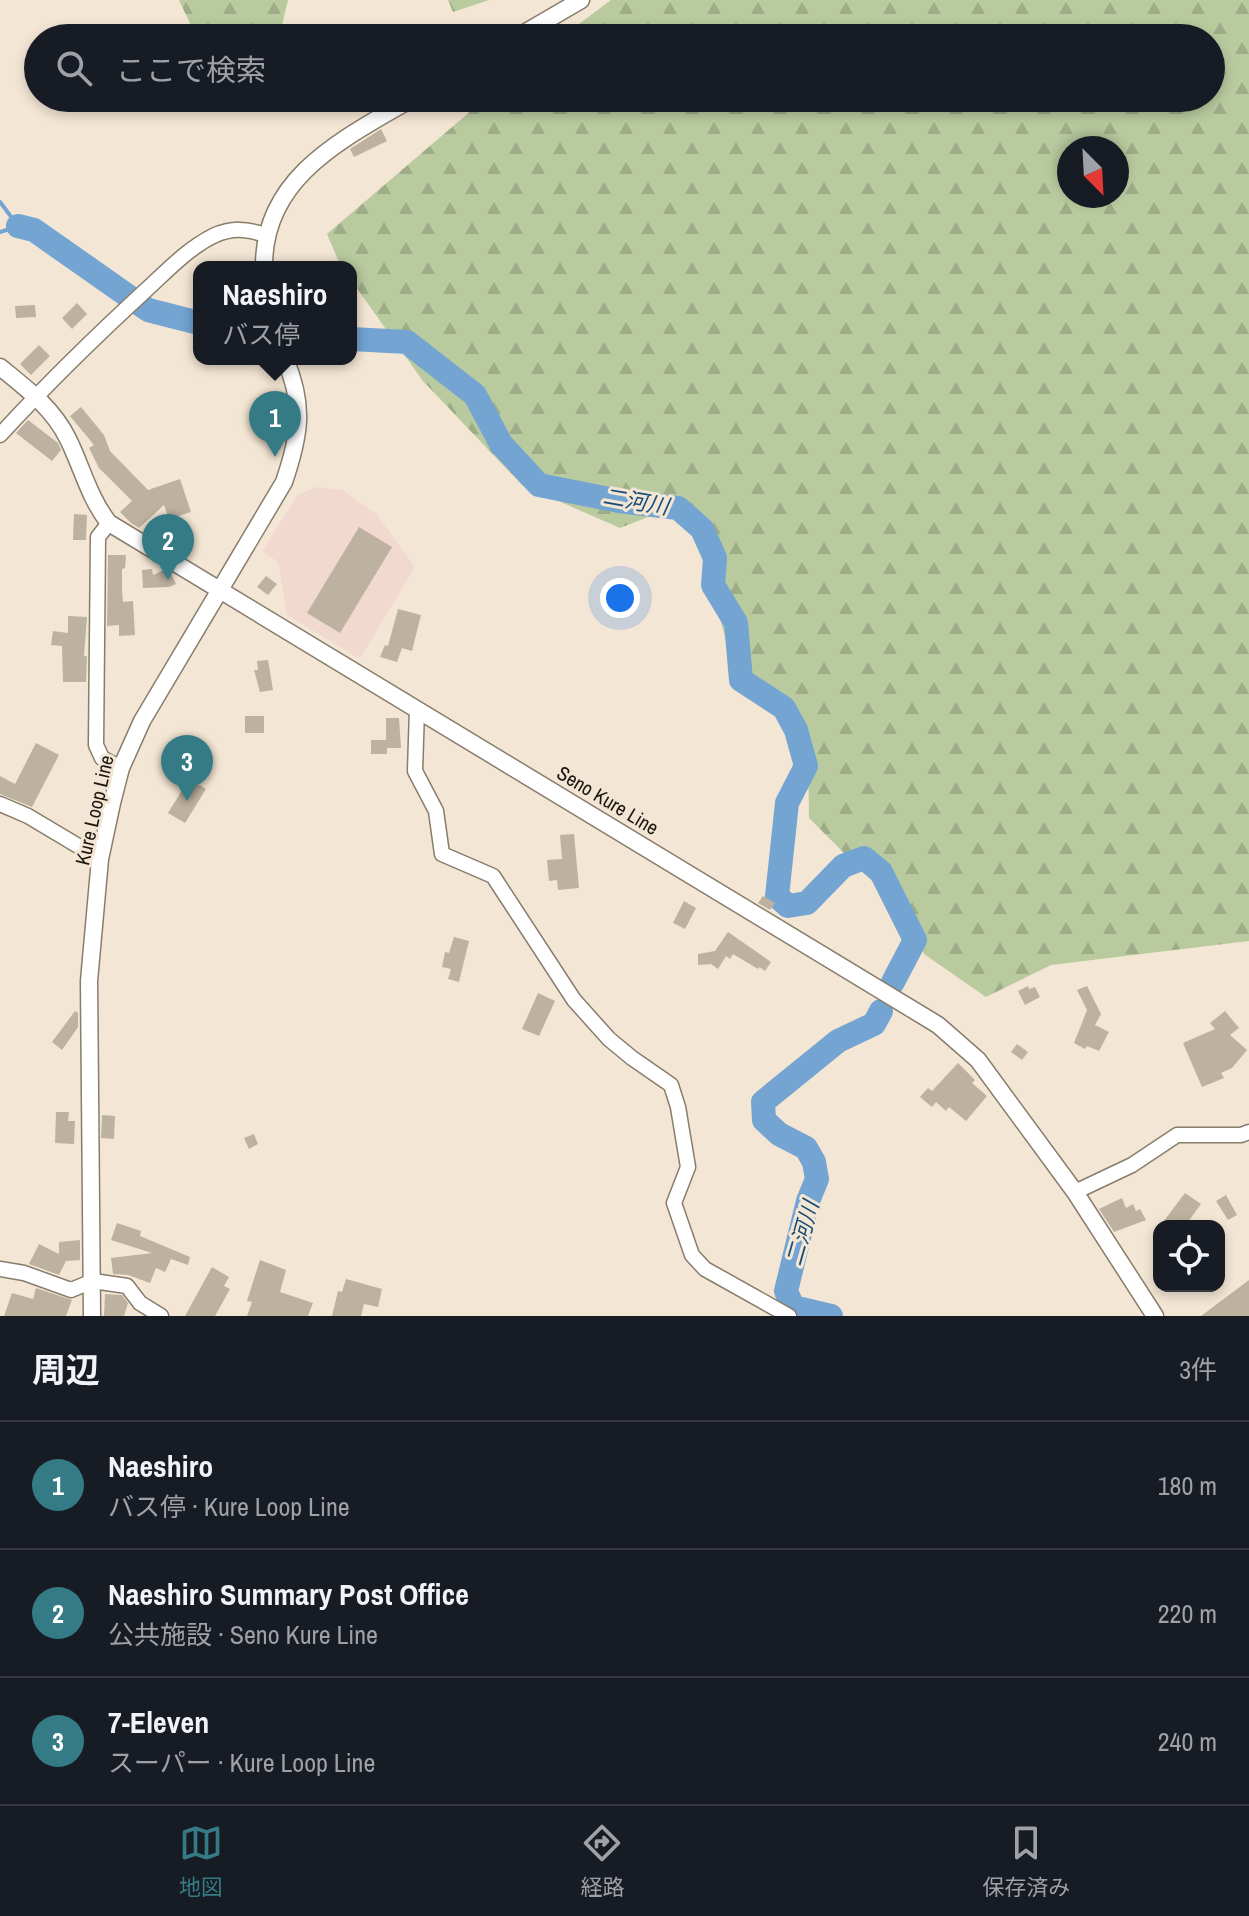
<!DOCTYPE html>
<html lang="ja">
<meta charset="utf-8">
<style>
:root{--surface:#171b24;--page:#242831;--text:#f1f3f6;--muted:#9ea1a6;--line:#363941;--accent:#347b86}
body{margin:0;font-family:"Archivo Narrow","Noto Sans JP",sans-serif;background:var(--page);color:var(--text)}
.controls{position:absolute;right:24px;bottom:24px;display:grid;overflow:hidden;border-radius:16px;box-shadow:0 4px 12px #0003}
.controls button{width:72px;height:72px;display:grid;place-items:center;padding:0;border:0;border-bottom:2px solid var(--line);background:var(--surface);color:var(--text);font:40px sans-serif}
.compass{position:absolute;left:1057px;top:136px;width:72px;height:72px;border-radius:50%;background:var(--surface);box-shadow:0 4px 12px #0003;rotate:156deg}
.you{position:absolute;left:620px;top:598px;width:28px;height:28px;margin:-20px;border:6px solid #fff;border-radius:50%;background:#1a73e8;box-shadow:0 0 0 12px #1a73e833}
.badge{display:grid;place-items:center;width:52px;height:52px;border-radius:50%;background:var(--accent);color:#fff;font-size:26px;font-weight:700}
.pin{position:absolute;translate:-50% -66px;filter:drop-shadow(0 2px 4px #0008)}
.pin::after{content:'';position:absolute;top:42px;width:28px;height:24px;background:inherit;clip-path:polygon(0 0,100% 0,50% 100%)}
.popup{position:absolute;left:193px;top:261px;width:164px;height:104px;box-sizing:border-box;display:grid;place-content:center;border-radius:16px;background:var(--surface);filter:drop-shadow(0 2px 6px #0005);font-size:26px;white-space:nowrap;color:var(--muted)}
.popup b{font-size:30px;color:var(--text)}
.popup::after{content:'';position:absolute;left:50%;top:100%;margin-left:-16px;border:16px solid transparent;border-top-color:var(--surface)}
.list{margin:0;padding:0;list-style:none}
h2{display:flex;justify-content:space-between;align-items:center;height:104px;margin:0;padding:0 32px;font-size:34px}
h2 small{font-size:26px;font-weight:400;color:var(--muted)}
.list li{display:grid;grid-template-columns:52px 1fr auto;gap:24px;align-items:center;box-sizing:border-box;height:128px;padding:0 32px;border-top:2px solid var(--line)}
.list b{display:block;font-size:30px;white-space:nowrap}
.list p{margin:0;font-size:26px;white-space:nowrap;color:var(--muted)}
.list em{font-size:26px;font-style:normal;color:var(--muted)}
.icon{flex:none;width:44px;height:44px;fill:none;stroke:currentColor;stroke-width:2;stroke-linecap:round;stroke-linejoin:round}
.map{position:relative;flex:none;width:1249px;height:1316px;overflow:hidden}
.search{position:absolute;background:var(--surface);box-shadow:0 4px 12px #0003;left:24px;right:24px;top:24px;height:88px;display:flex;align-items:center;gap:20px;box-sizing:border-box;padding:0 28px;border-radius:44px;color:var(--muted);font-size:30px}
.sheet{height:488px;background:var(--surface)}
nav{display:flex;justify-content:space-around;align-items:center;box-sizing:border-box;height:112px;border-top:2px solid var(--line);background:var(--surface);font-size:22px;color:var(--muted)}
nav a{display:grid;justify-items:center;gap:4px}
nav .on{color:var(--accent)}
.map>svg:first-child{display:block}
.commercial{fill:#f1d9cf}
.forest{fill:url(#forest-firs);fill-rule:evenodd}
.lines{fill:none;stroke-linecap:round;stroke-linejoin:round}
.stream{stroke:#73a4d2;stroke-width:4}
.river{stroke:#73a4d2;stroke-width:24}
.building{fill:#bdb19f}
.minor-casing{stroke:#887d6c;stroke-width:17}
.major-casing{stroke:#887d6c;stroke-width:19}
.minor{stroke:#fff;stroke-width:14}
.major{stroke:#fff;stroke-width:16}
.labels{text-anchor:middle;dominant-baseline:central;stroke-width:6;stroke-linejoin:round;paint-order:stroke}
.street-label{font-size:20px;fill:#1c1711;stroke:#f4e6d4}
.water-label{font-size:22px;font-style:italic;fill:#164d79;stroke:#f4e6d4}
</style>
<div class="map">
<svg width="1249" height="1316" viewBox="0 0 1249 1316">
<defs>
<pattern id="forest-firs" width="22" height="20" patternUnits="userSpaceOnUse" patternTransform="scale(2)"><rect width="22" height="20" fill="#b9ca9f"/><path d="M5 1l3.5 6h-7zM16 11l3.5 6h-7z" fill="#9ead88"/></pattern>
</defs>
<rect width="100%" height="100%" fill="#f4e6d4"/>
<path class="commercial" d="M317,487L343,490L376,514L415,567L360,659L287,615L278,562L262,551L298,495Z"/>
<path class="forest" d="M179,0H288L279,38H197Z
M448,0H489L453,12Z
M611,0H1249V941L1051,965L986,997L924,954L904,913L809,818L808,743L738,684L710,582L709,546L671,508L620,528L522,485L423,381L351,280V267H341L327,234L486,98H1211V38H560ZM1117,148V196H1069V148Z"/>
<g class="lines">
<path class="stream" d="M0,202L18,226L0,232"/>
<path class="river" d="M18,226L34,230L148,310L199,323
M351,339L407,342L475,395L501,444L539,485L619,501L678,508L702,529L715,558L713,585L736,623L741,680L784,708L796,730L806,766L787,803L777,896L788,906L807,903L843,866L864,858L881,872L915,940L893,982
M831,1316L793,1307L786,1291L808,1201L817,1179L814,1162L806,1148L779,1134L764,1120L763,1102L838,1041L874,1024L881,1011"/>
</g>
<path class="building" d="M381,129L387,141L354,157L350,149Z
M77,303L87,314L72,329L62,318Z
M35,305L36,317L16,318L15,306Z
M39,345L50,356L31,375L20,364Z
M81,407L104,435L110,451L148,490L180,479L191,512L169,519L164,505L139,528L131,523L120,512L132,501L99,468L89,448L94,445L70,416Z
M28,420L58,443L61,450L52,461L16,433Z
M74,514L87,515L86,540H73Z
M359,527L392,547L340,633L307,613Z
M108,555H126L125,568L122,569V589L123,602L133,601L135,635L119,636V625L107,626Z
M152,569L153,575L164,570L169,575L171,574L176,584L169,587L143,588L142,570Z
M266,576L277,584L268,595L257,587Z
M398,609L421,615L412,651L402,648L397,662L380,657L385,645L388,646Z
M68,616L87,617L84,656H87L86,682H63L62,646L51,645L53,631L68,633Z
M268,660L273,690L260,692L254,670H258L257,661Z
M245,716H264V733H245Z
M386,718H399L401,748H387V754H371V740H386Z
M36,743L59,755L32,807L0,794V776L15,784Z
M189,779L206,789L185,823L168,813Z
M574,834L579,888L558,890L557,880L549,881L547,860L562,859L560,835Z
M763,896L775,903L770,910L758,903Z
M684,901L696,908L685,929L673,923Z
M728,932L771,962L765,971L759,967L758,969L733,954L730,959L726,956L718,969L711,964L698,965V954L715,951Z
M454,937L469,941L459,982L448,979L451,969L442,967L445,952L449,953Z
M1028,986L1029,989L1035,987L1040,997L1025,1005L1018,991Z
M1087,986L1101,1014L1095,1025L1109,1032L1099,1051L1087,1046L1085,1049L1074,1043L1087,1010L1077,990Z
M538,993L555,1001L539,1036L522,1029Z
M75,1011L78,1013V1027L62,1050L52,1042Z
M1225,1011L1239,1028L1230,1035L1247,1050L1232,1068L1221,1073L1224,1078L1202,1087L1183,1043L1215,1029L1210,1023Z
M1017,1044L1028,1052L1022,1060L1011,1052Z
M958,1063L975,1080L972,1083L987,1096L966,1121L949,1107L946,1111L936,1102L932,1107L920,1097L928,1088L932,1091Z
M56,1112H69L68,1121H75L74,1144L55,1143Z
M102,1115L115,1116L114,1139L101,1138Z
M254,1134L258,1144L249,1149L244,1138Z
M1185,1193L1201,1204L1185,1226H1160Z
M1226,1195L1237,1215L1228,1220L1216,1201Z
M1122,1198L1126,1208L1133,1204L1136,1211L1140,1209L1146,1220L1114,1232L1099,1209Z
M117,1223L141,1231L140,1236L190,1257L188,1265L171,1259L165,1272L156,1268L150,1283L128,1275L113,1274L111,1258L152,1253L111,1240Z
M80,1240V1260L66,1261L59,1275L29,1264L39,1244L59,1254V1242Z
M260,1260L286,1270L280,1292L313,1303L308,1316H247L252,1302L247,1301Z
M212,1267L229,1277L224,1286L230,1289L215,1316H185Z
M346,1279L382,1289L378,1307L364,1304L361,1316H332L338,1291L342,1292Z
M1249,1280V1316H1201Z
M36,1288L72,1300L66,1316H4L12,1293L33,1299Z
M105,1294L122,1295L128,1303L124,1316H104Z"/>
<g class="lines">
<defs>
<path id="minor" d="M0,435C46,385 95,337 145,291C166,272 187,249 213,236C233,227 246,229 266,235
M109,523L98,537L96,745L102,758L121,768
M417,709L415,771L436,811L442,854L493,876L574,1000L609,1039L632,1058L671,1085L678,1107L688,1167L674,1203L692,1255L705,1269L789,1316
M0,804L28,816L100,859
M1075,1192L1132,1165L1177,1135H1241L1249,1132
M0,1269L24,1273L71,1290L93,1281L127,1286L140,1303L161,1316"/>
<path id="major" d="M516,38L581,0
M264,267C263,176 345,138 413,98
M0,367C26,388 53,408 68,439C82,467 89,498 109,523L938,1025L978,1060L1075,1192L1155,1316
M92,1316L89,981L100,859L112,803L121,768L142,721L284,482C300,435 305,405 285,359"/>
</defs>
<use href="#minor" class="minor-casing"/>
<use href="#major" class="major-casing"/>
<use href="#minor" class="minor"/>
<use href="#major" class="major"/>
</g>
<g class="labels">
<g class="street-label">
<text transform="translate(608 800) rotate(31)">Seno Kure Line</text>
<text transform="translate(94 810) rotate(-77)">Kure Loop Line</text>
</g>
<g class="water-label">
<text transform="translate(636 501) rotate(10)">二河川</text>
<text transform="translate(802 1233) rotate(-74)">二河川</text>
</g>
</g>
</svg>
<div class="controls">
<button><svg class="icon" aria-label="locate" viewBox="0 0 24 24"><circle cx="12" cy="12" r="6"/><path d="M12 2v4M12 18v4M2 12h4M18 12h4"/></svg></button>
</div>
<svg class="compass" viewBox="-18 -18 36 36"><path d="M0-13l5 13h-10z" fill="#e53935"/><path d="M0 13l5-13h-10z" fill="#9ea1a6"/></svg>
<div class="you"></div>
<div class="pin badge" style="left:275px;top:457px">1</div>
<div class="popup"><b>Naeshiro</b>バス停</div>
<div class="pin badge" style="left:168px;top:580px">2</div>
<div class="pin badge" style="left:187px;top:801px">3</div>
<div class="search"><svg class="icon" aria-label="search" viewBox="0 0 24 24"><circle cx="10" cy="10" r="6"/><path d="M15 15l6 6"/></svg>ここで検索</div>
</div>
<section class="sheet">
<h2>周辺<small>3件</small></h2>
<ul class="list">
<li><span class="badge">1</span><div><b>Naeshiro</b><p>バス停 · Kure Loop Line</p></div><em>180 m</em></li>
<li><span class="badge">2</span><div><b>Naeshiro Summary Post Office</b><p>公共施設 · Seno Kure Line</p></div><em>220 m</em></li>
<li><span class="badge">3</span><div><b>7-Eleven</b><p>スーパー · Kure Loop Line</p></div><em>240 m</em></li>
</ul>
</section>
<nav>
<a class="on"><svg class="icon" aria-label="map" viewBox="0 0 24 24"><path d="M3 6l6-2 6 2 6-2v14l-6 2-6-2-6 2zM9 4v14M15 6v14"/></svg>地図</a>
<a><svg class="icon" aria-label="directions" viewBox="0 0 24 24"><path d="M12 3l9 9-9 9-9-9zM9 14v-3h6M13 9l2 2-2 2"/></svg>経路</a>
<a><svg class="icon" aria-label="saved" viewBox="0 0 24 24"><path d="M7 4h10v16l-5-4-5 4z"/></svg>保存済み</a>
</nav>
